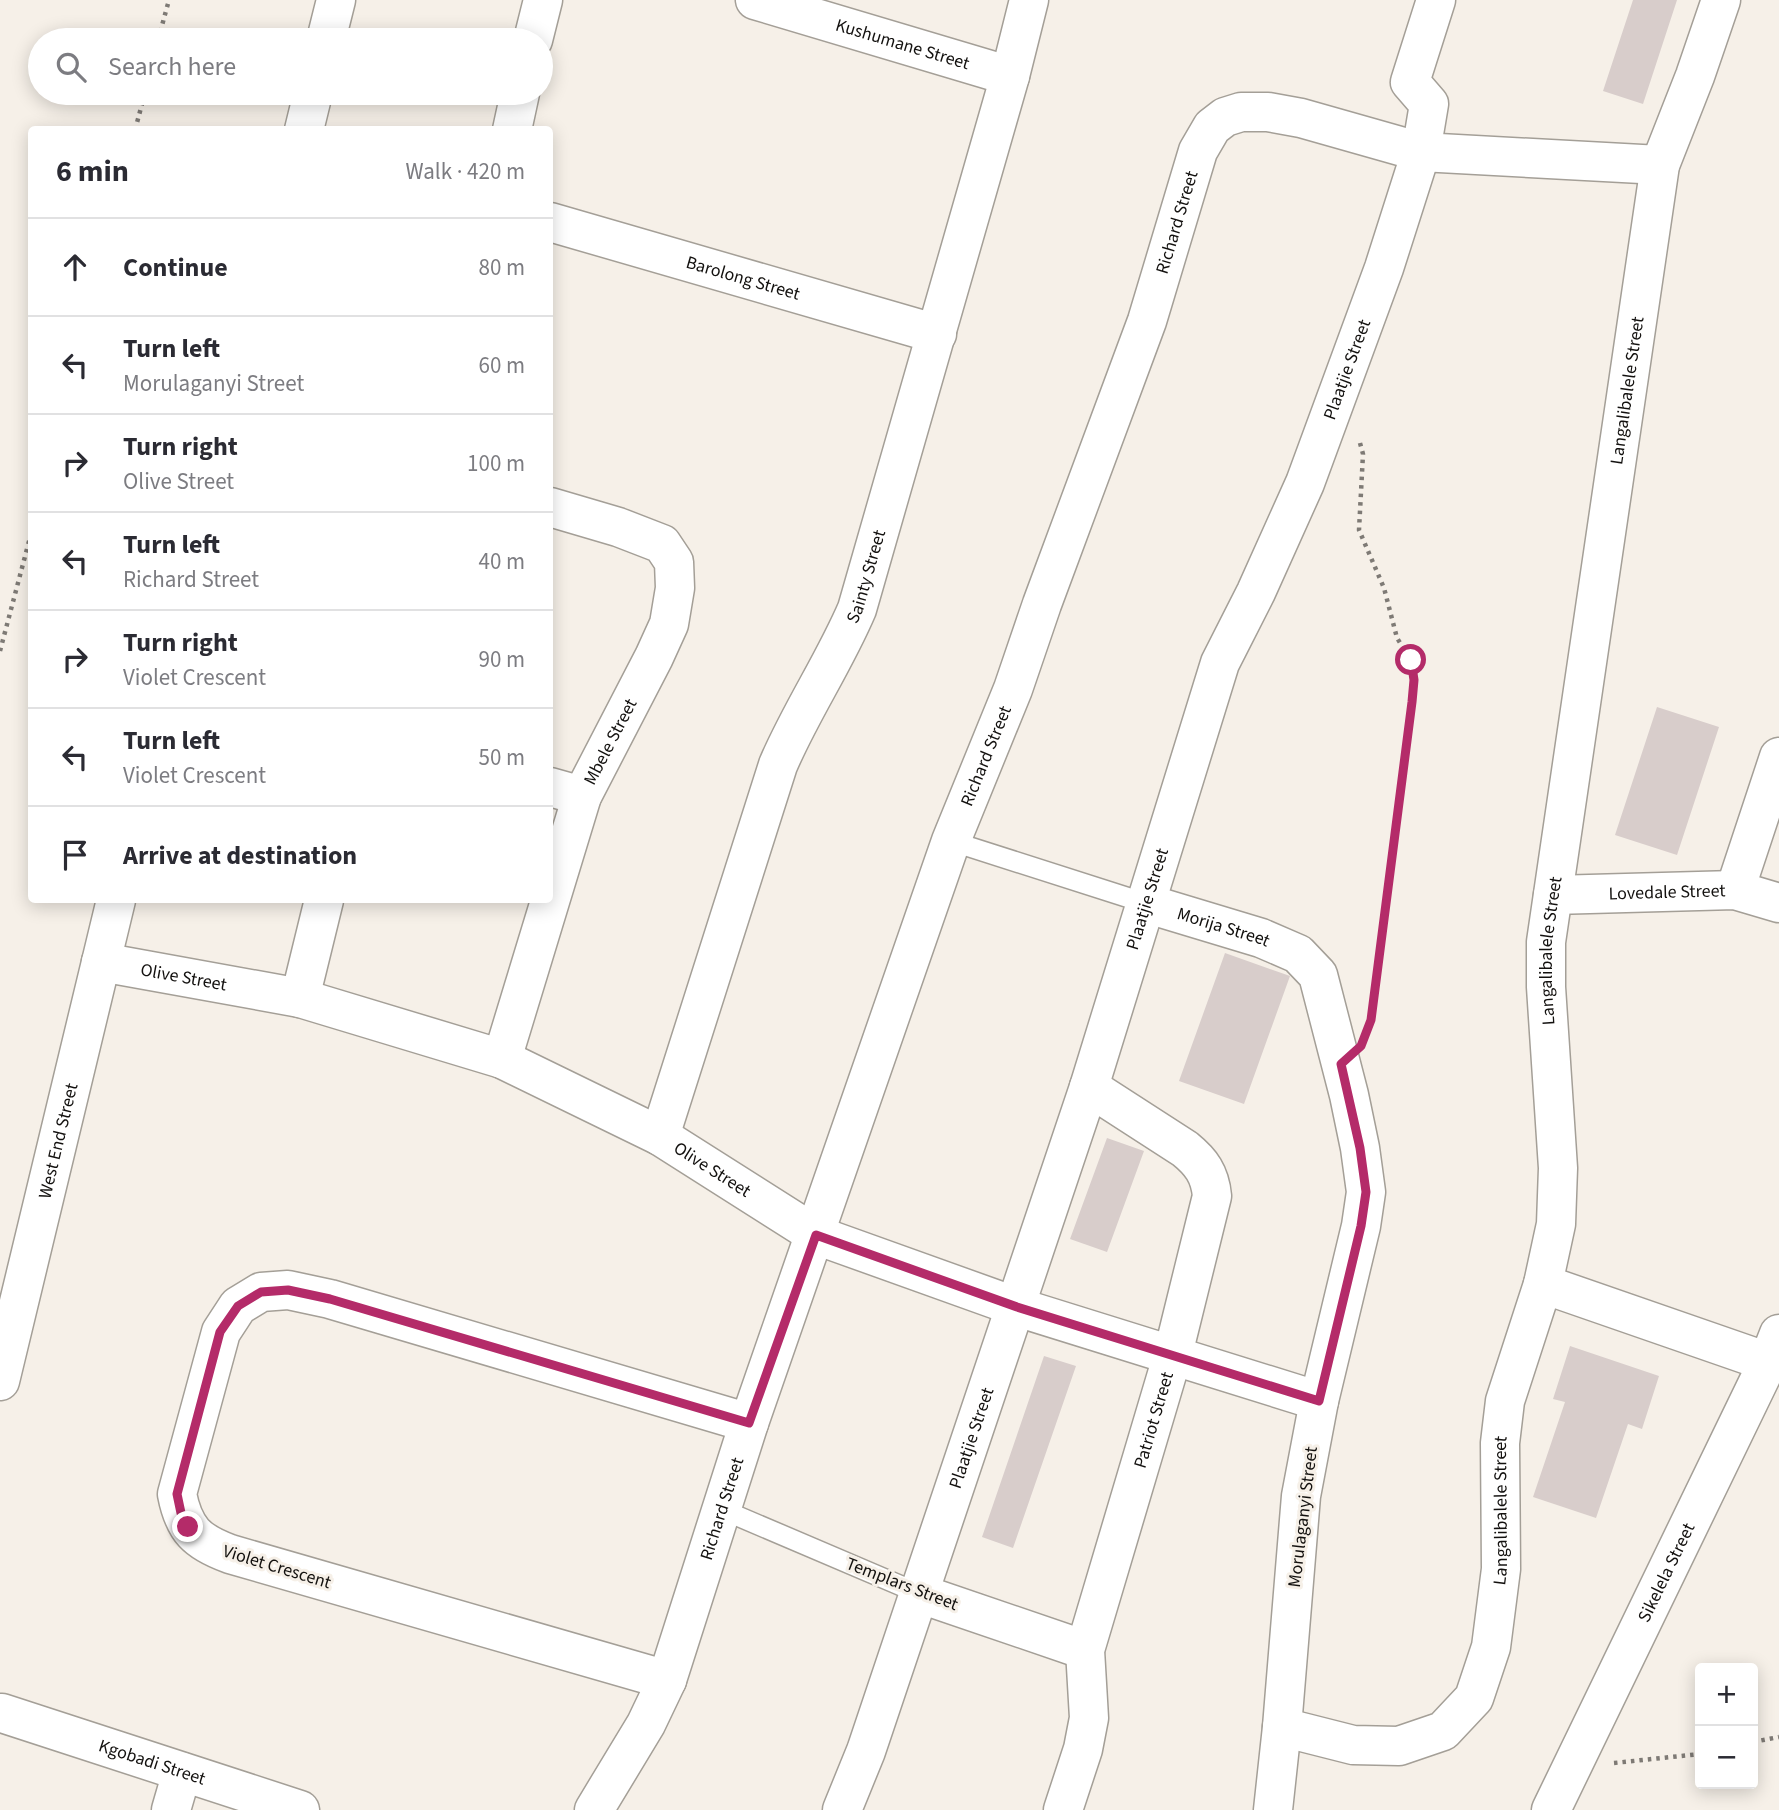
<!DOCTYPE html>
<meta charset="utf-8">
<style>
:root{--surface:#fff;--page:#f2f2f3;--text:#2b2b33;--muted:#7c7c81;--line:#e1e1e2}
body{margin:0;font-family:"Source Sans 3",sans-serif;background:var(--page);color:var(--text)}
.controls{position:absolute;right:21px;bottom:21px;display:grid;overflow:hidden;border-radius:7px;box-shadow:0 4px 18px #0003}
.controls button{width:63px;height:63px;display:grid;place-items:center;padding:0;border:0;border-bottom:2px solid var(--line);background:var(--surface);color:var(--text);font:35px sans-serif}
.stop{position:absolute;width:21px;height:21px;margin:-16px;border:5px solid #b42b69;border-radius:50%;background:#fff}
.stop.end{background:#b42b69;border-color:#fff;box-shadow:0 2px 7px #0008}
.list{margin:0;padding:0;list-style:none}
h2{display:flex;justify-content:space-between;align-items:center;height:91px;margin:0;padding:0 28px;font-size:30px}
h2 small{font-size:23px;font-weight:400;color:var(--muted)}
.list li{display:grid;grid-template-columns:46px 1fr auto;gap:21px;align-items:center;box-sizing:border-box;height:98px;padding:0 28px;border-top:2px solid var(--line)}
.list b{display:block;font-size:26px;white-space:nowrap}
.list p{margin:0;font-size:23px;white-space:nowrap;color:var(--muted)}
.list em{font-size:23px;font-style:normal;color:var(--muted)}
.icon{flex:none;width:38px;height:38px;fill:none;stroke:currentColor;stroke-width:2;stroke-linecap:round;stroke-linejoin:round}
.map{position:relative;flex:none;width:1779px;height:1810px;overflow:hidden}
.search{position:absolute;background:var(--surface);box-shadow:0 4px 18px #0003;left:28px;top:28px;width:525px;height:77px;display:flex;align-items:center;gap:18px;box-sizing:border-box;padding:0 24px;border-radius:38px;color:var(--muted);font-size:26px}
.panel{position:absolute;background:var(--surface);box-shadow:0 4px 18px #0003;left:28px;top:126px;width:525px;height:777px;border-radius:7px}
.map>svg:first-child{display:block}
.building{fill:#d8cdcb}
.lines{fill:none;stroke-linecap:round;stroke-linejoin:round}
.lane-casing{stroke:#a49f97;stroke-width:22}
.street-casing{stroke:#a49f97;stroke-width:41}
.secondary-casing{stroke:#a49f97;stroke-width:41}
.path{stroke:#7e7a75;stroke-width:4.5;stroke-dasharray:3.5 5;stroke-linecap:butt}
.lane{stroke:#fff;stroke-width:19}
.street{stroke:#fff;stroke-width:38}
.secondary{stroke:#fff;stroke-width:38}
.route{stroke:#b42b69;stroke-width:9}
.labels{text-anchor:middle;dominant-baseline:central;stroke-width:6;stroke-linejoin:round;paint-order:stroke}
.street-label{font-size:18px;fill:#13110f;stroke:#f6f0e8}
</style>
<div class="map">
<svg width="1779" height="1810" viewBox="0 0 1779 1810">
<rect width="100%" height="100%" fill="#f6f0e8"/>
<path class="building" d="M1633,0H1677L1643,104L1603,91Z
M1657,707L1719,727L1677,855L1615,835Z
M1225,953L1290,976L1244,1104L1179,1081Z
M1107,1138L1144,1151L1107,1252L1070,1239Z
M1570,1346L1659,1376L1642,1429L1628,1424L1596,1518L1533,1497L1565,1402L1553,1399Z
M1044,1356L1076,1366L1013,1548L982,1537Z"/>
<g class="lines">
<defs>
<path id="lane" d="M951,841L1145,903
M721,1509L918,1593"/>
<g id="street">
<path id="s1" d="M755,0L1010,76"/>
<path d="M533,40L543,0"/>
<path d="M512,130L520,93"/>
<path id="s2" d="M550,222L937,334"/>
<path d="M550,787L582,796"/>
<path d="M1735,890L1779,757"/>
<path id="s3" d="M1553,895L1735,890L1779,903"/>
<path id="s4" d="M1145,903L1261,938L1298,954L1318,975L1349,1095L1360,1148L1366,1192L1361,1226L1319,1401L1301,1496L1282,1727L1273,1810"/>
<path id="s5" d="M101,962L300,998L502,1059L660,1136L816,1235L1017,1307L1319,1401"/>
<path d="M300,998L324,900"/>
<path id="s6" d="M502,1059L582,796L654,657L669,624L675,588L674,562L662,544L618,527L550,507"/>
<path id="s7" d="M660,1136L778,765C801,711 834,663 857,609L1010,76L1029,0"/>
<path d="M1543,1284L1768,1362"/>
<path d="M918,1593L1085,1650"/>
<path d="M667,1680L230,1554C197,1542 184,1530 177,1494L221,1332L238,1306L261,1292L288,1290L330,1299L749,1423"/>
<path id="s8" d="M2,1713L300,1810"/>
<path id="s9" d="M1282,1727L1353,1745L1399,1746L1443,1731L1474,1698L1491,1647L1501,1569L1500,1443L1505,1401L1543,1284L1556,1224L1558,1168L1546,987V942L1660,165L1695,76L1721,0"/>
<path d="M171,1810L182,1772"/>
<path id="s10" d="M594,1810L646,1724L667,1680L749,1423L951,841L1013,689L1042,604L1147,321L1198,151L1212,127L1225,117L1241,112H1268L1301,118L1421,152L1660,165"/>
<path id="s11" d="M842,1810L866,1751L1089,1087L1220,663L1256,592L1305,483L1384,268L1421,152L1429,104L1410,82L1436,0"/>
<path id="s12" d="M1063,1810L1083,1749L1089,1718L1085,1650L1173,1354L1212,1196C1210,1174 1201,1162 1185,1149L1089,1087"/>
<path id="s13" d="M1551,1810L1768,1362L1779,1334"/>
</g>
<g id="secondary">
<path d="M326,40L336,0"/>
<path d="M304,130L313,93"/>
<path id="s14" d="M0,1381L116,900"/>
</g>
</defs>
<use href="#lane" class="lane-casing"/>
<use href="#street" class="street-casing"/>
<use href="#secondary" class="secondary-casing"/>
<path class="path" d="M158,40L169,0
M135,130L145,93
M1360,443L1363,454L1359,530L1384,588L1397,638L1411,660L1414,680L1370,1021
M0,651L32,530
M1753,1742L1779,1737
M1614,1763L1700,1754"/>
<use href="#lane" class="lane"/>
<use href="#street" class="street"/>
<use href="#secondary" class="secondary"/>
</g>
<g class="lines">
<path class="route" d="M188,1527L181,1513L177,1494L220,1332L238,1306L261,1292L288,1290L330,1299L749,1423L816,1235L1017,1307L1319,1401L1361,1226L1366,1192L1360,1148L1341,1064L1361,1046L1371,1020L1412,702L1414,680L1411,660"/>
</g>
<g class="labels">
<g class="street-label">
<text stroke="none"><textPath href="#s1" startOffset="154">Kushumane Street</textPath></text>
<text stroke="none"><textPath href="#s10" startOffset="1694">Richard Street</textPath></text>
<text stroke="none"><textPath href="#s2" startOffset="201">Barolong Street</textPath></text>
<text stroke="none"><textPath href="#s11" startOffset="1528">Plaatjie Street</textPath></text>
<text stroke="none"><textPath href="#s9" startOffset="1536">Langalibalele Street</textPath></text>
<text stroke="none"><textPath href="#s7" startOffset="598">Sainty Street</textPath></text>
<text stroke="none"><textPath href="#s6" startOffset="336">Mbele Street</textPath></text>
<text stroke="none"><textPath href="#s10" startOffset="1127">Richard Street</textPath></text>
<text stroke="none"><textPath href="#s3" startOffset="114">Lovedale Street</textPath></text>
<text stroke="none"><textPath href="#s11" startOffset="961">Plaatjie Street</textPath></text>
<text stroke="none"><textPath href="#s4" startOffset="82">Morija Street</textPath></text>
<text stroke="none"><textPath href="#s9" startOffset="970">Langalibalele Street</textPath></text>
<text stroke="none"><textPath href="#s5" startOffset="84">Olive Street</textPath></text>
<text stroke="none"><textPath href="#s14" startOffset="247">West End Street</textPath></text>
<text stroke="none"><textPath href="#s5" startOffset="651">Olive Street</textPath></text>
<text stroke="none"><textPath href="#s12" startOffset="404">Patriot Street</textPath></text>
<text stroke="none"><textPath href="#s11" startOffset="394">Plaatjie Street</textPath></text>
<text stroke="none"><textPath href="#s10" startOffset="329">Richard Street</textPath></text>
<text stroke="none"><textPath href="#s9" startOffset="402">Langalibalele Street</textPath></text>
<text transform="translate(1303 1517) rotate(-83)">Morulaganyi Street</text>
<text transform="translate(277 1567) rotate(17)">Violet Crescent</text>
<text stroke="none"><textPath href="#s13" startOffset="264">Sikelela Street</textPath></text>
<text transform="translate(902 1584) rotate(21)">Templars Street</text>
<text stroke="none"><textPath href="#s8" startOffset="158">Kgobadi Street</textPath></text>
</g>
</g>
</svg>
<div class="controls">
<button>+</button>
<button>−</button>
</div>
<div class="stop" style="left:1411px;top:660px"></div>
<div class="stop end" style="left:188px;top:1527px"></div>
<div class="search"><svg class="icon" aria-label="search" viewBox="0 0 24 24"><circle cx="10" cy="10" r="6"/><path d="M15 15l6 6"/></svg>Search here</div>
<section class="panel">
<h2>6 min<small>Walk · 420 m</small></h2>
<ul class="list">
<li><svg class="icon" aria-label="ahead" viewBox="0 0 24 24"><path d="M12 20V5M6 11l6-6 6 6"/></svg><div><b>Continue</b></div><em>80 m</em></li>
<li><svg class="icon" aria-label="left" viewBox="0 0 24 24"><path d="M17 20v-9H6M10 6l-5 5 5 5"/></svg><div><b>Turn left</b><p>Morulaganyi Street</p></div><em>60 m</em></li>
<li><svg class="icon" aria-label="right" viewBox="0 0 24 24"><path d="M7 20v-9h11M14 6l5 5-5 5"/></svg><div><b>Turn right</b><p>Olive Street</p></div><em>100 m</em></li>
<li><svg class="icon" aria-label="left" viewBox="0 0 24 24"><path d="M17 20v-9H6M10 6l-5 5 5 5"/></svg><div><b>Turn left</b><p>Richard Street</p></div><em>40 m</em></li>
<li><svg class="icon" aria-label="right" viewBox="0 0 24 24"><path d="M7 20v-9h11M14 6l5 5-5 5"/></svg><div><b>Turn right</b><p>Violet Crescent</p></div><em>90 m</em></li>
<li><svg class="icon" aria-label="left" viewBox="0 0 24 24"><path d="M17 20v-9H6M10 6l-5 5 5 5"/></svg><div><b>Turn left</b><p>Violet Crescent</p></div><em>50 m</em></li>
<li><svg class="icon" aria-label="arrive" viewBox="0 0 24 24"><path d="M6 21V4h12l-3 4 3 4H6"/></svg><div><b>Arrive at destination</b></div></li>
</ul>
</section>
</div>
